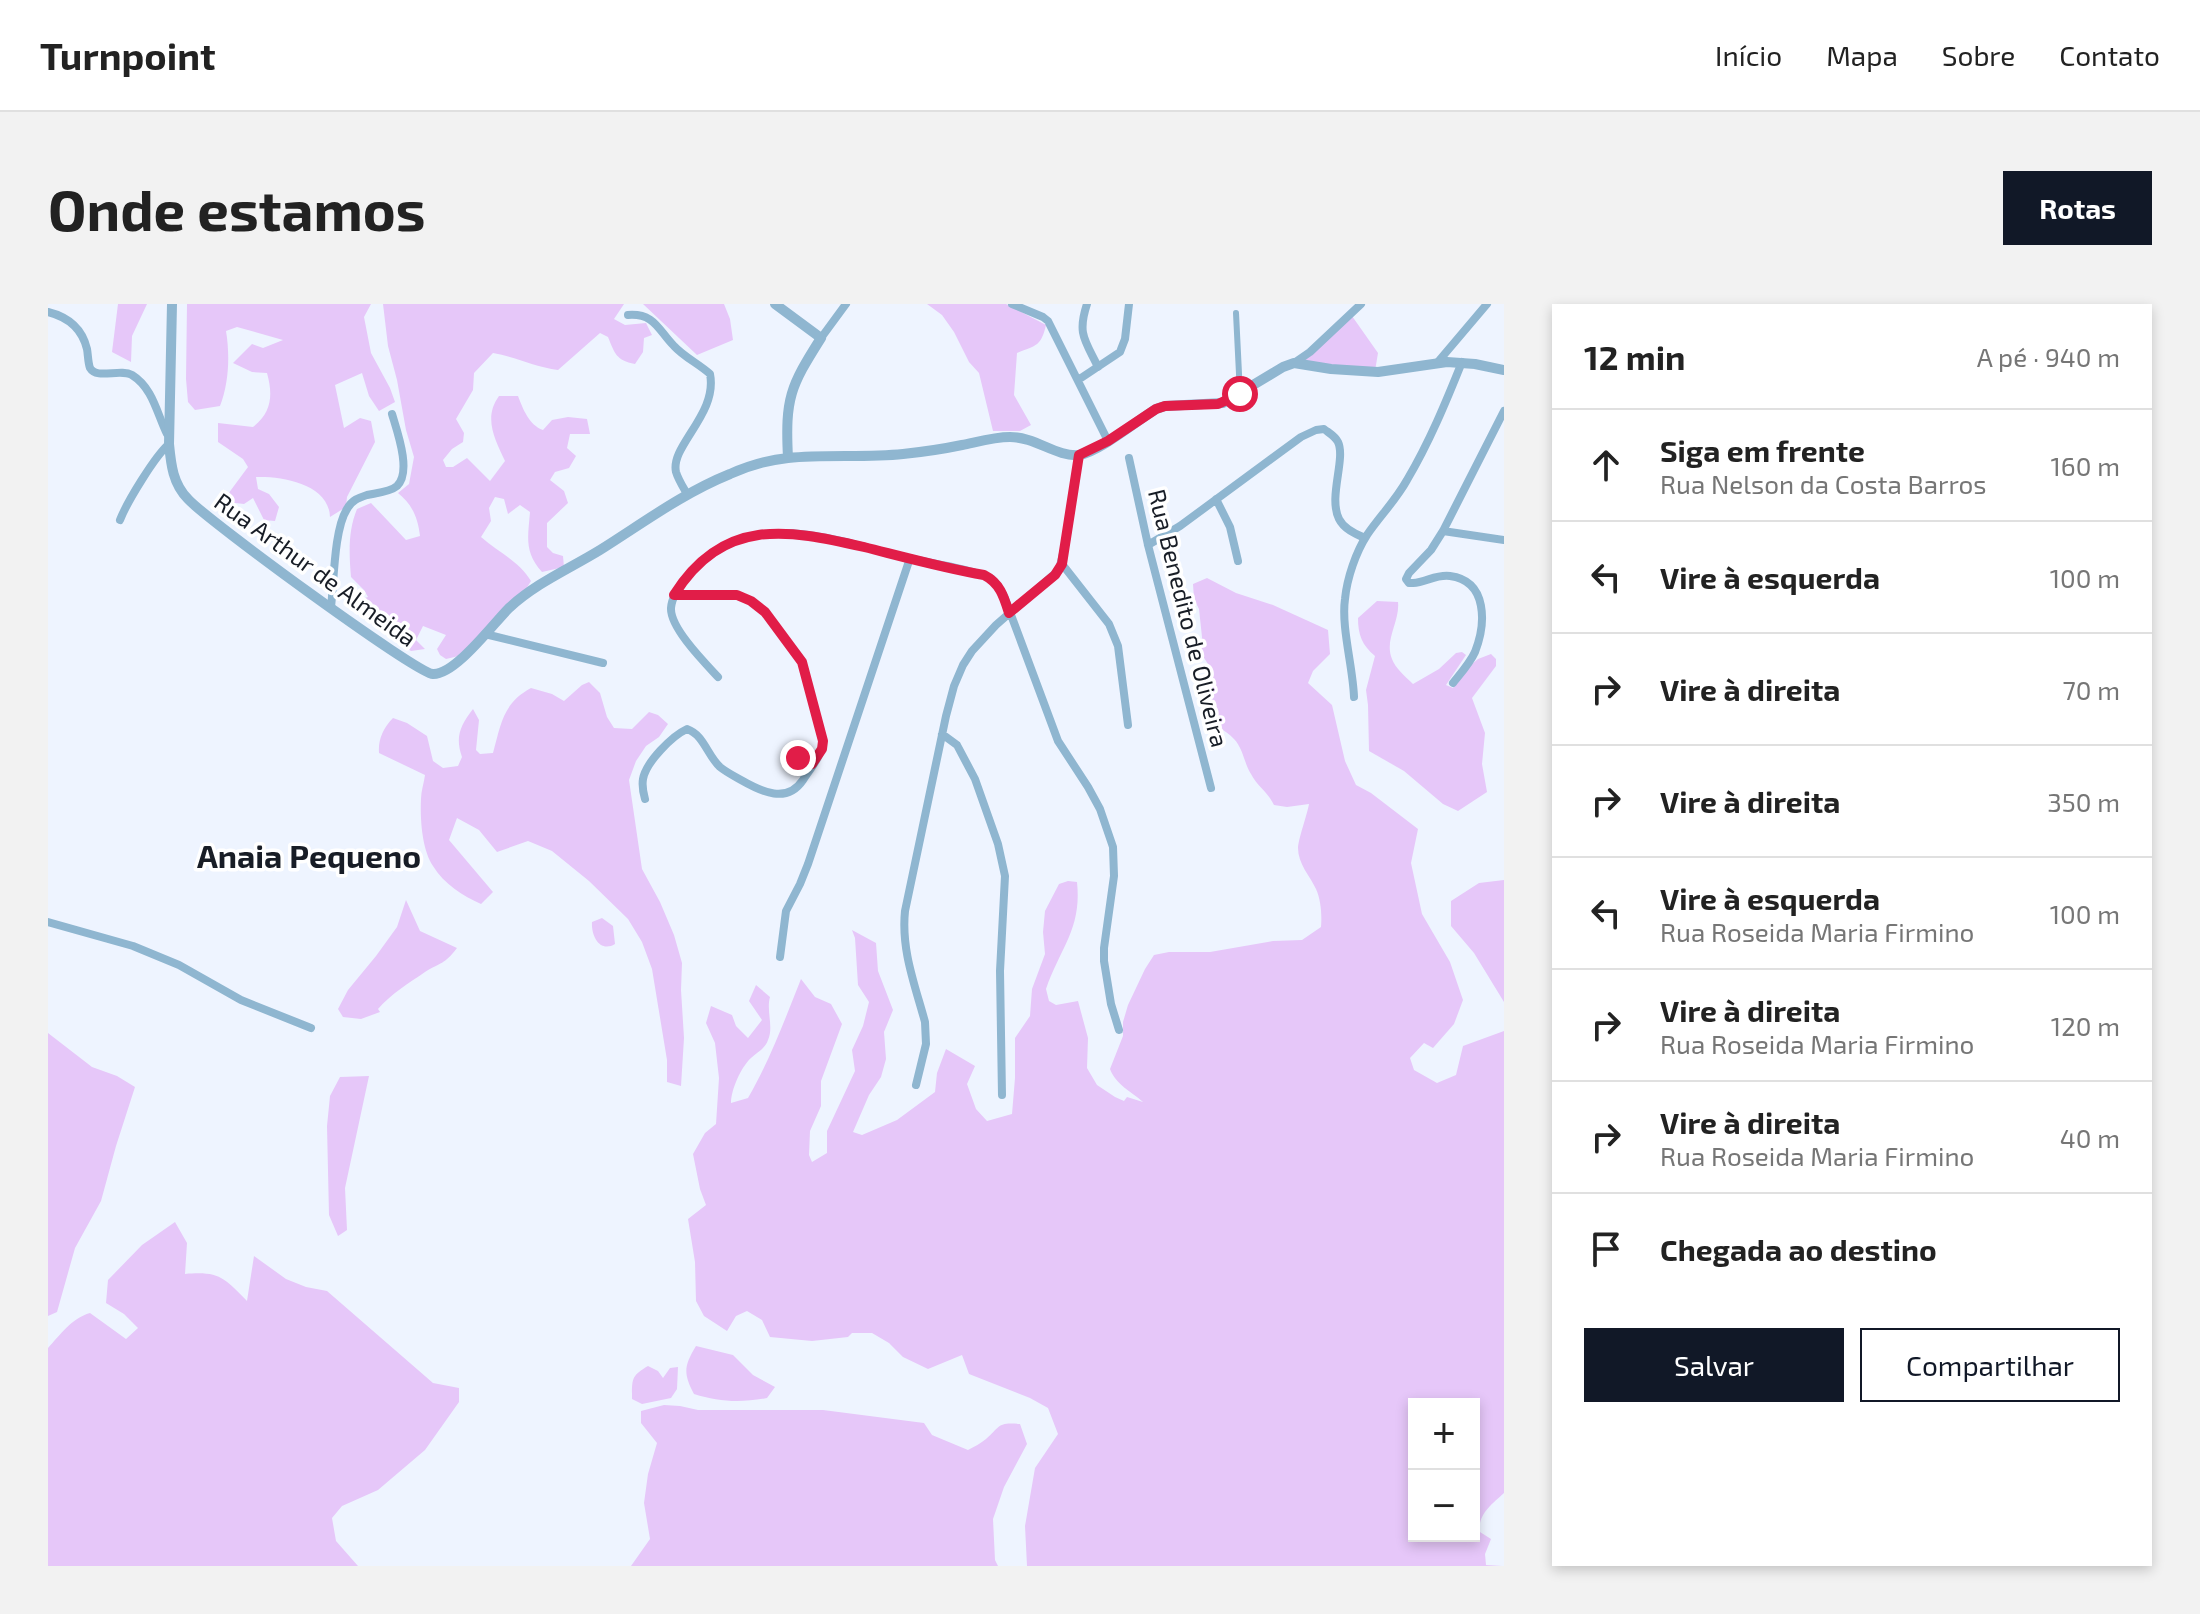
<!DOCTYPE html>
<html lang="pt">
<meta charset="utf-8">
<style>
:root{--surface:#fff;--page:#f2f2f2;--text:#222;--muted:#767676;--line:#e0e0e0;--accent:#111827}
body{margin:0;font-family:"Exo 2",sans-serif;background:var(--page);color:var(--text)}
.controls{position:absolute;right:24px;bottom:24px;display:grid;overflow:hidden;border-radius:0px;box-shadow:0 4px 12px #0003}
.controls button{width:72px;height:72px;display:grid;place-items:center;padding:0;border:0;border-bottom:2px solid var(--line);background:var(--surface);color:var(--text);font:40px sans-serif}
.stop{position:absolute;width:24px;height:24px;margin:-18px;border:6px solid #e11d48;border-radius:50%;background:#fff}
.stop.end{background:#e11d48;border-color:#fff;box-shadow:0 2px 8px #0008}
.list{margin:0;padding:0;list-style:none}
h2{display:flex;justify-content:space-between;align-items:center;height:104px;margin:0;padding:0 32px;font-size:34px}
h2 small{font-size:26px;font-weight:400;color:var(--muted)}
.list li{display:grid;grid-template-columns:52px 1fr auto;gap:24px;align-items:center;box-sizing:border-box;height:112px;padding:0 32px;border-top:2px solid var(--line)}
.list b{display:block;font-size:30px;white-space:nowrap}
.list p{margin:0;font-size:26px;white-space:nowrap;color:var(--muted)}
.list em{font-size:26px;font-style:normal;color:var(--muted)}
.actions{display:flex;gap:16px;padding:24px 32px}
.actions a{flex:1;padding:18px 0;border:2px solid var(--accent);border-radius:0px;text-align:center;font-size:28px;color:var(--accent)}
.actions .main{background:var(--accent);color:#fff}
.icon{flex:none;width:44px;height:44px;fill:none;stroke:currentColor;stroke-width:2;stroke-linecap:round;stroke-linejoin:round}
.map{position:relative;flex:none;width:1456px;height:1262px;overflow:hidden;border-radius:0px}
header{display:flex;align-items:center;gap:48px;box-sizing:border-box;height:112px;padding:0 40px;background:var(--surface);border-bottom:2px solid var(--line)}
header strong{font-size:38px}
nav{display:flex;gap:44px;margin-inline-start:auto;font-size:28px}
.intro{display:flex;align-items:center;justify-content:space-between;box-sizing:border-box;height:192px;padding:0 48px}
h1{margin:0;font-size:56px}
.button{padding:20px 36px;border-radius:0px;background:var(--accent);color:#fff;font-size:28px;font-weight:700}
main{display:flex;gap:48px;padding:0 48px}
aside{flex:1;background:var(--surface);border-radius:0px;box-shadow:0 4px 12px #0003}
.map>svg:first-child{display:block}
.green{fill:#e6c7f9;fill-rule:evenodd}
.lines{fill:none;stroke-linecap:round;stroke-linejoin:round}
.pedestrian{stroke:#8fb6d0;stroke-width:6}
.minor{stroke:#8fb6d0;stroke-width:8}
.tertiary{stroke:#8fb6d0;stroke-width:10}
.route{stroke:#e11d48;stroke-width:10}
.labels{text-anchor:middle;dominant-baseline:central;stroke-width:7;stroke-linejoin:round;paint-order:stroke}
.street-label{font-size:24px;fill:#181d26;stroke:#fff}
.district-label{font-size:32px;font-weight:bold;fill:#181d26;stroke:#fff}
</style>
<header>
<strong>Turnpoint</strong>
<nav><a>Início</a><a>Mapa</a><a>Sobre</a><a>Contato</a></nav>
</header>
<div class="intro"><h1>Onde estamos</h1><a class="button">Rotas</a></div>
<main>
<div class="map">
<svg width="1456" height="1262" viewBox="0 0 1456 1262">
<rect width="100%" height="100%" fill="#eef4ff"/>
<path class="green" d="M70,0H99L84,32L83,58L64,48Z
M139,0H323L316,13L323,49L342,84L347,98L331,107L321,92L314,69L287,81L296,124L312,114L323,117L327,138L299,193L298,203L282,213C281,180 234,172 208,173L210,185L221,190L231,203L227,217L216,216L205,194L196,200L179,198L180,190L200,163L195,155L170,138V119L205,123C224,108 225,91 219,69L204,68L185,59L204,40L215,44L235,36L189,23L178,27C182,51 181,79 172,102L147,106L140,98L138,75Z
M335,0H576L566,15L577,21L598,19L604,31L596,34L595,48L587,60C568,56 567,50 560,33L552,29L510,66C487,63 468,53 445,49L426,69L425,86L408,115L416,129L415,138L404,145L395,156L398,163H405L419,154L442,177L457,157C447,135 435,114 451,92H470C475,105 481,121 495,126L504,116L520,113L539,115L542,130H522L519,144L528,152L521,164L507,168L502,176L516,187L520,199L499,219V243L505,249L515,252L516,263L494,268C476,248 480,233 482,208L472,201L460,210L456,195L447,193L441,204L443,217L433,233C451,249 470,256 483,277L475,290L415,351L398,355L392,351L389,345L398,331L375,322L368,336L377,345L363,347L301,304L309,296L320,293L316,286L303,273C301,249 300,227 309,205L323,199L358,236L372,232C370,214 364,200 350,189L361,180L366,153L358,126L349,76L340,42Z
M595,0H676L682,15L685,36L649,51Z
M879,0H958L998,21C993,42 989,41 969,49L966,91L983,121L972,127H945L931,69L921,58L906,28L894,11Z
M1304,12L1330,49L1327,67L1250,60Z
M1159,274L1188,289L1225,301L1280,326L1282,350L1265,367L1260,379L1284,401L1297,457L1308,481L1323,489L1370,525L1363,559L1374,610L1402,658L1415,696L1406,720L1385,744L1376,739L1362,754L1366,766L1389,779L1408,771L1415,742L1456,727V1189C1444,1200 1429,1211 1432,1228L1443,1235L1437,1250L1438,1261L1454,1262H979L977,1222L987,1164L1010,1130L1000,1104L982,1094L921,1070L914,1051L880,1065L855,1053L841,1039L824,1029H804L800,1033L764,1037L722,1033L714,1016L699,1007L688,1012L679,1027L656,1012L648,997L647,958L640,915L658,901L652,885L645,850L657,829L668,820L671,774L667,739L658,719L663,702L684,711L688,722L700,734L714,716L701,697L708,681L722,693C718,707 726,723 720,736C717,745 709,748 703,754C693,763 683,786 683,799L700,794C722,756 737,715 753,675L767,693L783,700L794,720L773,777V802L762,827L761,851L764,858L779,849V827L807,767L804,746L815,722L821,698L810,681L807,634L804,626L828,639L830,667L845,706L836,728L838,755L833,773L821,791L805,828L814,831L849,816L887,788L889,769L898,745L927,762L919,780L928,805L939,817L964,810L967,774V734L982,712L984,685L997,650L995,628L997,607L1011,580L1020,577L1029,578C1034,625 1012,644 998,685L1001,697L1008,701L1030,697L1040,734L1039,764L1049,781L1067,793L1076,797L1079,793L1095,798C1083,787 1068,781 1062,765L1075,732V718L1080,701L1097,665L1106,651L1121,648H1162L1225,637L1254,636L1273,623C1274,611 1273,596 1268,585C1262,572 1250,560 1250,544C1250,536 1259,511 1261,500L1239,503L1226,501C1219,487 1209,482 1203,470C1196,459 1195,444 1186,435C1177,425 1164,421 1156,411L1165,390V368L1153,349L1154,333L1151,305L1146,295L1145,280ZM1366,1100H1426V1232H1366Z
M1329,297L1350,298C1352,318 1336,336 1344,355C1347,364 1358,373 1365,380L1391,365L1408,349L1414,348L1418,351L1398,381L1405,384L1424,360L1430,355L1443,350L1448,355V362L1424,394L1437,429L1434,460L1439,488L1410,507L1395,500L1356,467L1321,447L1320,401L1318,386L1327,352C1314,341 1310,331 1310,314Z
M541,378L552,389L559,413L566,424L584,425L601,408L610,411L620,420L611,433L598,442L588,457L581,476L594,565L612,598L626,631L634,659L633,686L636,734L633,782L619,778V756L604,665L594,638L580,615L541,577L504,547L480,537L449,548L431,526L409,514L401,536L445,588L433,600C415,592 396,580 385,562C374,546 372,515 373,495C373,487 376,479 377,471L331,449C330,436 335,424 345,414L359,419L379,432L385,457L395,464L410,462L414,453C407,433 412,422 425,405L431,416L428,446L432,450L445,449C453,420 455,399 483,384L504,390L516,397L534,381Z
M1456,576V698L1426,649L1403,622V597L1431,579Z
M358,596L372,627L409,644C396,661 393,658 377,668C361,679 343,690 330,705L332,708L313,715L295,713L290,705L300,686L328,652L349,623Z
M554,614L565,622L567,640C552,649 543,632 544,618Z
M0,729L44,763L69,772L87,783L68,842L53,897L27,944L9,1008L0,1012Z
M321,772L297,884L299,926L290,932L281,911L279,822L282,792L292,773Z
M127,918L139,939L137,970C172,967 176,974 199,997L206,952L238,975L258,983L279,987L385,1079L411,1084V1098L377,1146L330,1186L294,1202L284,1214L288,1237L310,1262H0V1044C12,1031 24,1014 42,1009L78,1035L90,1024L76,1010L58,999L60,976L94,941Z
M648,1042L685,1051L705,1071L727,1083L719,1094C693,1099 671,1098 646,1090C635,1069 636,1062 648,1042Z
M600,1062L610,1067L615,1074L622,1064L630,1063L629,1085L623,1094L594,1100L584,1095C584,1075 583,1072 600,1062Z
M616,1101L632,1102L650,1106H775L876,1119L884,1131L920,1146C926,1143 933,1139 938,1135C953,1122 949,1118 972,1120L979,1140L956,1183L945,1215L947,1256L950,1262H583L602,1235L596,1199L600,1170L609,1139L593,1119V1107Z"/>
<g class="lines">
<path class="pedestrian" d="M1188,9L1192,90"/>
<path class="minor" d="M964,0L995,13L1000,17L1060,137
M1039,0C1029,30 1037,36 1050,63
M0,8C20,13 34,24 39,45C40,50 40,59 42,64C49,76 72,64 84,71C105,84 109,110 119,130
M580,11C607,9 610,26 626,42C636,53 651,60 662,70C670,110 622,142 628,168C630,175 635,183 639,190
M773,34L798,0
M1246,59L1262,48L1313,0
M1389,59L1439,0
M1030,76L1072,48L1077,35L1081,0
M1081,154L1100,241L1163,484
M1168,195L1182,223L1190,257
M72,216C79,198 107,152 121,140
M1395,227L1456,236
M1100,241L1132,222L1253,133L1268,126L1276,125C1281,129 1287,132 1290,138C1298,155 1280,193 1291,215C1296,225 1307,230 1317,234
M1014,260L1061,320L1070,342L1080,421
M283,303C286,278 286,225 299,205C304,196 310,194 319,191C328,189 342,188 349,182C364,168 349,127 344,110
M437,330L555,359
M670,373C657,359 622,324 623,304C624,292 632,281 640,272C699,202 780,234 855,253C884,260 917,263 944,275L956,292L1010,437L1040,483L1052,505L1065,543L1066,572L1056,644V657L1063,700L1071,726
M1405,379C1413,369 1422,359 1427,348C1438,320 1440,277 1402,272C1389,270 1378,278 1365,279H1361L1358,275L1361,269L1383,246L1395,227L1456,107
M1306,393C1305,363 1293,323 1297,295C1299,274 1308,248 1319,231C1332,212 1348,196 1359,176C1381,139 1398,98 1414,58
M894,430L909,441L927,475L950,540L957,572L952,667L954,791
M750,454L764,460
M597,495C595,488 594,481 595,475C598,458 624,432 639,425C656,431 659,451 672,463C678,468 686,472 693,476C714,488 739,500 755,476C763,464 774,451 775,437L754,358L717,308L703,297L689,291H626
M0,618L85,642L131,661L193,696L263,724
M732,653L738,607L752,580L760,560L862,254
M868,781L878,740L877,718C867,681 853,646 857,607L898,412L906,382L915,361L924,347L948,321L1011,266L1018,237L1031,151"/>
<path class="tertiary" d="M124,0L121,140C123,161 125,180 140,195C160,217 368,369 385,370C407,371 445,320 461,304C488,279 521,265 552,246C595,219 635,189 682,170C700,162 720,156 740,154C778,150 817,154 855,150C874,148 895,145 914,141C929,138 946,133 962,133C988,133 1008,153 1031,151C1051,148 1090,116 1108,105L1117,102L1175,99L1235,63L1246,59L1283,65L1330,68L1399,58L1427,60L1456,66
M727,0L773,34C742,83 737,94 740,154"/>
</g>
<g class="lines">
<path class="route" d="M750,454L764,460L774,445L775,437L754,358L717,308L703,297L689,291H626C675,213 739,225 816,243C856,253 896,264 936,271C952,279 956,293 961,309L1007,271L1014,260L1031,151L1060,137L1108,105L1117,102L1170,100L1192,90"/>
</g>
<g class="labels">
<g class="street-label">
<text transform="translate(268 265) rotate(36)">Rua Arthur de Almeida</text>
<text transform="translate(1141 314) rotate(76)">Rua Benedito de Oliveira</text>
</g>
<g class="district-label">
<text x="261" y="551">Anaia Pequeno</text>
</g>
</g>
</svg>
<div class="controls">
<button>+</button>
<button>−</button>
</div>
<div class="stop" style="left:1192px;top:90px"></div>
<div class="stop end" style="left:750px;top:454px"></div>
</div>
<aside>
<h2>12 min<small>A pé · 940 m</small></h2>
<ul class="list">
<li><svg class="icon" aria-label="ahead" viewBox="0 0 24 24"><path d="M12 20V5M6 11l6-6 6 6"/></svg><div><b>Siga em frente</b><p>Rua Nelson da Costa Barros</p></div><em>160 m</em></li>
<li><svg class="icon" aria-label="left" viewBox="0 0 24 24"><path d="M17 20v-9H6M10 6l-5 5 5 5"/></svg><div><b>Vire à esquerda</b></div><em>100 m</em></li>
<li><svg class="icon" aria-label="right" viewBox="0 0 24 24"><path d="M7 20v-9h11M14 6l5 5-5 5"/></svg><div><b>Vire à direita</b></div><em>70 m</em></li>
<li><svg class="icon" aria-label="right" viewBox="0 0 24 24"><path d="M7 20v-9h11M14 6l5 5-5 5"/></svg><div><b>Vire à direita</b></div><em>350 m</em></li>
<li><svg class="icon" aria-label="left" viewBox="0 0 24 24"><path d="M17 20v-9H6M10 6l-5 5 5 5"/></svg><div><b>Vire à esquerda</b><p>Rua Roseida Maria Firmino</p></div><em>100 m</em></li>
<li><svg class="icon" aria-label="right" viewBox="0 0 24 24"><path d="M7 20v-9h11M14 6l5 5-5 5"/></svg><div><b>Vire à direita</b><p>Rua Roseida Maria Firmino</p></div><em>120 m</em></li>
<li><svg class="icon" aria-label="right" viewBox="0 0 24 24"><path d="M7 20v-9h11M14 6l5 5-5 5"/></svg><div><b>Vire à direita</b><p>Rua Roseida Maria Firmino</p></div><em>40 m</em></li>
<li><svg class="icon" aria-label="arrive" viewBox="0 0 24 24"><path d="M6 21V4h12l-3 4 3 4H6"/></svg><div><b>Chegada ao destino</b></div></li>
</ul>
<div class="actions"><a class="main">Salvar</a><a>Compartilhar</a></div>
</aside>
</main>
